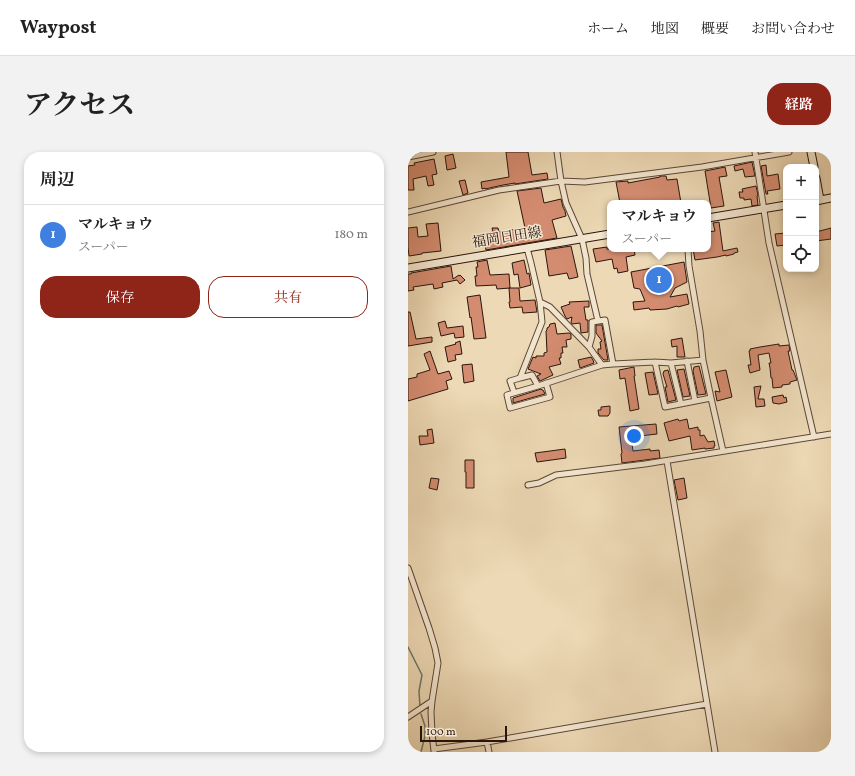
<!DOCTYPE html>
<html lang="ja">
<meta charset="utf-8">
<style>
:root{--surface:#fff;--page:#f2f2f2;--text:#222;--muted:#767676;--line:#e0e0e0;--accent:#8f2418}
body{margin:0;font-family:Vollkorn,"Noto Serif JP",serif;background:var(--page);color:var(--text)}
.controls{position:absolute;right:12px;top:12px;display:grid;overflow:hidden;border-radius:8px;box-shadow:0 2px 6px #0003}
.controls button{width:36px;height:36px;display:grid;place-items:center;padding:0;border:0;border-bottom:1px solid var(--line);background:var(--surface);color:var(--text);font:20px sans-serif}
.scale{position:absolute;left:12px;bottom:10px;width:87px;box-sizing:border-box;padding-left:4px;border:2px solid #2a150d;border-top:0;font-size:11px;line-height:14px;white-space:nowrap;color:#2a150d;-webkit-text-stroke:3px #f3e6cf;paint-order:stroke}
.you{position:absolute;left:226px;top:284px;width:14px;height:14px;margin:-10px;border:3px solid #fff;border-radius:50%;background:#1a73e8;box-shadow:0 0 0 6px #1a73e833}
.badge{display:grid;place-items:center;width:26px;height:26px;border-radius:50%;background:var(--accent);color:#fff;font-size:13px;font-weight:700}
.pin{position:absolute;translate:-50% -50%;border:2px solid #fff;box-shadow:0 1px 4px #0006}
.popup{position:absolute;left:199px;top:48px;width:104px;height:52px;box-sizing:border-box;display:grid;place-content:center;border-radius:8px;background:var(--surface);filter:drop-shadow(0 1px 3px #0005);font-size:13px;white-space:nowrap;color:var(--muted)}
.popup b{font-size:15px;color:var(--text)}
.popup::after{content:'';position:absolute;left:50%;top:100%;margin-left:-8px;border:8px solid transparent;border-top-color:var(--surface)}
.list{margin:0;padding:0;list-style:none}
h2{display:flex;justify-content:space-between;align-items:center;height:52px;margin:0;padding:0 16px;font-size:17px}
h2 small{font-size:13px;font-weight:400;color:var(--muted)}
.list li{display:grid;grid-template-columns:26px 1fr auto;gap:12px;align-items:center;box-sizing:border-box;height:60px;padding:0 16px;border-top:1px solid var(--line)}
.list b{display:block;font-size:15px;white-space:nowrap}
.list p{margin:0;font-size:13px;white-space:nowrap;color:var(--muted)}
.list em{font-size:13px;font-style:normal;color:var(--muted)}
.actions{display:flex;gap:8px;padding:12px 16px}
.actions a{flex:1;padding:9px 0;border:1px solid var(--accent);border-radius:16px;text-align:center;font-size:14px;color:var(--accent)}
.actions .main{background:var(--accent);color:#fff}
.icon{flex:none;width:22px;height:22px;fill:none;stroke:currentColor;stroke-width:2;stroke-linecap:round;stroke-linejoin:round}
.map{position:relative;flex:none;width:423px;height:600px;overflow:hidden;border-radius:16px}
header{display:flex;align-items:center;gap:24px;box-sizing:border-box;height:56px;padding:0 20px;background:var(--surface);border-bottom:1px solid var(--line)}
header strong{font-size:19px}
nav{display:flex;gap:22px;margin-inline-start:auto;font-size:14px}
.intro{display:flex;align-items:center;justify-content:space-between;box-sizing:border-box;height:96px;padding:0 24px}
h1{margin:0;font-size:28px}
.button{padding:10px 18px;border-radius:16px;background:var(--accent);color:#fff;font-size:14px;font-weight:700}
main{display:flex;gap:24px;padding:0 24px}
aside{flex:1;background:var(--surface);border-radius:16px;box-shadow:0 2px 6px #0003}
.map>svg:first-child{display:block}
.lines{fill:none;stroke-linecap:round;stroke-linejoin:round}
.stream{stroke:#6d796a;stroke-width:1.5}
.building{fill:#d48c70;stroke:#2a150d}
.street-casing{stroke:#5b4637;stroke-width:7}
.secondary-casing{stroke:#2a150d;stroke-width:9}
.street{stroke:#f3e6cf;stroke-width:5}
.secondary{stroke:#f3e6cf;stroke-width:7}
.labels{text-anchor:middle;dominant-baseline:central;stroke-width:3;stroke-linejoin:round;paint-order:stroke}
.street-label{font-size:14px;fill:#2a150d;stroke:#f3e6cf}
</style>
<header>
<strong>Waypost</strong>
<nav><a>ホーム</a><a>地図</a><a>概要</a><a>お問い合わせ</a></nav>
</header>
<div class="intro"><h1>アクセス</h1><a class="button">経路</a></div>
<main>
<aside>
<h2>周辺<small></small></h2>
<ul class="list">
<li><span class="badge" style="background:#3f7fe0">1</span><div><b>マルキョウ</b><p>スーパー</p></div><em>180 m</em></li>
</ul>
<div class="actions"><a class="main">保存</a><a>共有</a></div>
</aside>
<div class="map">
<svg width="423" height="600" viewBox="0 0 423 600">
<rect width="100%" height="100%" fill="#edd9b5"/>
<filter id="stains"><feTurbulence type="fractalNoise" baseFrequency=".005" numOctaves="4"/><feColorMatrix values="0 0 0 0 .2 0 0 0 0 .09 0 0 0 0 .02 0 0 0 .5 -.17"/></filter>
<radialGradient id="worn" r=".72"><stop offset=".6" stop-color="#630" stop-opacity="0"/><stop offset="1" stop-color="#630" stop-opacity=".3"/></radialGradient>
<g class="lines">
<path class="stream" d="M0,495L14,523L11,539L12,555
M13,600L17,584V574L13,562"/>
</g>
<path class="building" d="M98,0H120L124,23L139,21L140,27L107,32V31L95,33L77,37V36L74,37L73,30L101,25Z
M45,2L48,16L39,18L37,4Z
M26,7L29,22L24,23L26,33L20,34L18,24L5,27L6,38H0V14L7,13L6,11Z
M344,10L347,24L337,25L335,17L327,19L326,14Z
M358,13L359,24L370,22L372,37L359,39L360,42H358L353,14Z
M317,15L319,24L311,25L316,54L303,56L297,19Z
M252,24H258L259,28L269,27L273,51H212L208,30L220,29V31L252,25Z
M57,28L60,41L55,43L51,29Z
M348,34L350,43L349,44L350,53L344,54L343,47L336,48V46H332L331,40H335L334,37Z
M133,36L136,51L153,47L155,55L157,59L158,64L144,68L149,86L78,98L75,82L85,80L84,76H90L91,80L117,76L109,39Z
M311,70L315,99L329,96L330,100L326,101V102L318,104V103L309,105L287,108L285,97H300V80L307,79L305,71Z
M30,71L33,99L14,101V102L1,104L0,95V76L9,75L10,85L20,84L18,72Z
M423,76V87L408,89V80Z
M378,81V93L369,94L367,82Z
M163,94L170,125L161,127L159,121L141,124L137,98Z
M199,95V97H226L227,103L218,105L220,119L210,121L209,116L206,117L204,107L188,110L185,97Z
M79,108L82,123L101,122L102,136L89,137L88,133L68,134L67,124H69L68,115H70L69,110Z
M116,108L119,122L121,121L123,133L112,136L110,122L106,123L104,111Z
M276,110L279,130L267,136L262,145L279,142L281,152L270,155L269,154L259,157L242,158L241,156L226,158L225,150L237,149L232,137L226,136L223,120Z
M43,114L45,127L51,123L52,124V123L57,128L52,132L49,128L34,131L35,135L26,137L25,132L5,135L6,138L0,139V122H3V121Z
M101,136H111L112,149L127,148L129,160L115,161L114,155L102,156L101,150H102Z
M72,143L78,186L66,187L63,165L62,166L59,145Z
M181,149V155H176L178,168H180V180L173,181L172,171L164,172L163,170L164,165L159,167L157,164L153,155L162,152L161,150Z
M0,160H2L8,187L24,185V190L0,194Z
M37,169L39,176L55,174L56,185L47,186L46,181L33,184L30,171Z
M147,171L149,182L161,181L163,182V187L158,188L159,195H154L155,201H153V206H151L153,212L141,215L145,223L132,229L129,224L133,222L120,217L125,205L128,206V204H136V201L139,200L138,179L139,178V176L141,175L142,172Z
M188,173H194L200,208H196L190,201V197H193L192,190L194,189L188,181Z
M274,186L277,205H269V194L264,195L263,188Z
M52,189L54,202L47,203L48,208L40,210L37,195L48,192L47,191Z
M371,192V194L381,193L382,199H380L384,218H385L389,228L382,230V232L374,233V235L365,236L364,226H363L362,216L361,211H363L361,201L350,203L352,218L342,221L340,213H343L341,199H342V197L352,195Z
M22,199L30,222L41,219L44,227L38,229L40,237L0,249V227L9,225V222L22,218L16,202Z
M183,205L185,208L186,211L172,216L170,208Z
M64,212L66,229L56,231L54,213Z
M291,214L298,242L290,243L285,219L286,215Z
M226,215L227,224H226L231,257L222,259L217,226L212,227L211,218Z
M276,217L282,244L275,245L269,218Z
M260,218L268,248L260,250L257,235H259L255,222L256,219Z
M318,218L324,245L309,249L307,239L312,240L307,220Z
M245,220L250,242L241,243L237,221Z
M353,234L350,247H356L357,254L348,255L346,235Z
M133,237L134,238H135L137,242L105,251V246Z
M375,243L376,246L378,245L379,250L371,252L365,251L364,245Z
M202,254V261L200,264H191L190,258H193V255Z
M270,267L271,269L279,267L281,277L290,275V278H292V284L296,283L300,290L306,289L307,294H306V296L297,297V296L284,298L282,284L261,289L256,271Z
M248,272L249,282L223,285L225,299L242,297V299L251,298L252,306L214,311L213,302L214,301L211,275Z
M24,277L26,291L12,293L11,284H20L19,278Z
M157,297L158,306L129,310L127,301Z
M57,308H66V336H58V320H57Z
M23,326L31,327L29,338L21,336Z
M276,326L279,346L270,348L266,328Z"/>
<g class="lines">
<defs>
<path id="street" d="M149,0L153,29L158,51L174,87L178,106L179,122L190,169
M347,0L361,91L406,285
M0,4V5L25,0
M0,60L91,38L153,29L177,30L294,15L381,0
M119,96L123,111L132,150L142,155L181,195L194,213L130,234L124,223L112,226L134,170L132,150
M181,195L184,184V170L197,168L205,212L194,213
M279,209L287,249
M247,210L257,255L303,246L295,208
M263,211L273,252
M205,212L247,210L263,211L295,208L292,179L281,114L280,97
M130,234L99,243L102,256L142,245L138,231
M106,240L102,229L112,226
M303,246L315,299
M259,309L307,600
M120,333L131,331L148,323L237,312L423,282
M0,416L21,476L27,496L30,511L24,549L23,560L24,581L26,599
M0,565L24,549
M79,590L81,600
M26,597L79,590L299,552"/>
<path id="secondary" d="M403,0L406,15
M408,26L412,48
M408,49L423,46
M300,66L378,53
M0,116L202,82"/>
</defs>
<use href="#street" class="street-casing"/>
<use href="#secondary" class="secondary-casing"/>
<use href="#street" class="street"/>
<use href="#secondary" class="secondary"/>
</g>
<g class="labels">
<g class="street-label">
<text transform="translate(99 86) rotate(-9)">福岡日田線</text>
</g>
</g>
<rect width="100%" height="100%" filter="url(#stains)"/>
<rect width="100%" height="100%" fill="url(#worn)"/>
</svg>
<div class="controls">
<button>+</button>
<button>−</button>
<button><svg class="icon" aria-label="locate" viewBox="0 0 24 24"><circle cx="12" cy="12" r="6"/><path d="M12 2v4M12 18v4M2 12h4M18 12h4"/></svg></button>
</div>
<div class="scale">100 m</div>
<div class="you"></div>
<div class="pin badge" style="left:251px;top:128px;background:#3f7fe0">1</div>
<div class="popup"><b>マルキョウ</b>スーパー</div>
</div>
</main>
